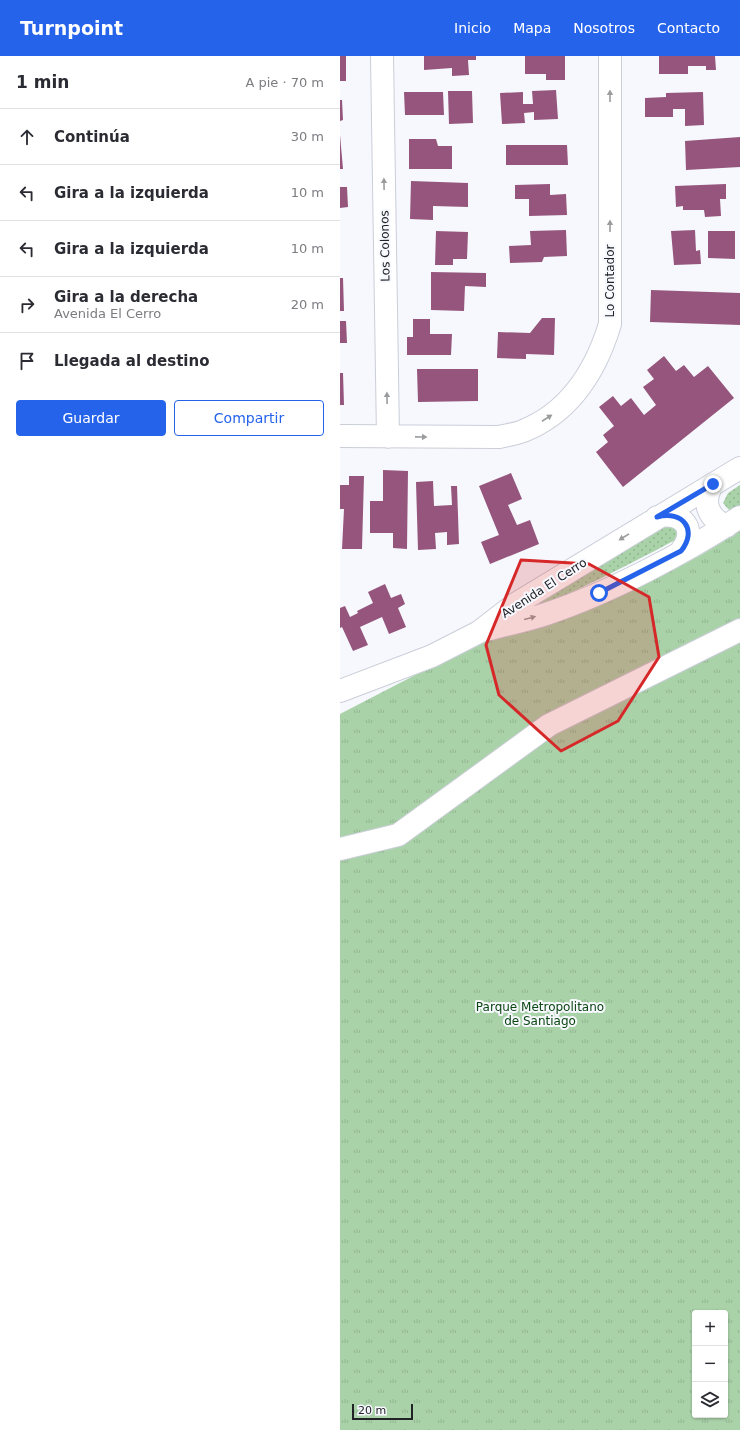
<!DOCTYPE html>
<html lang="es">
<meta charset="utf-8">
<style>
:root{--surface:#fff;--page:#f2f2f3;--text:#2b2b33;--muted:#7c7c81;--line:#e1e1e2;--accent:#2563eb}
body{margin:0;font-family:"DejaVu Sans",sans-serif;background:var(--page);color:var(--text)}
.controls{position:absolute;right:12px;bottom:12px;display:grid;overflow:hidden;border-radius:4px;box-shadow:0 1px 3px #0004}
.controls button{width:36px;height:36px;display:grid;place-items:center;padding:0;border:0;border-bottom:1px solid var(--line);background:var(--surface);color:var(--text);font:20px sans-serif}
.scale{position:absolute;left:12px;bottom:10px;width:61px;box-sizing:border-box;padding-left:4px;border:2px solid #212326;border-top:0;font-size:11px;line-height:14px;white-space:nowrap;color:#212326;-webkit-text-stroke:3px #f6f8fe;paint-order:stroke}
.stop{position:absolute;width:12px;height:12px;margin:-9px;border:3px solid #2563eb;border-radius:50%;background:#fff}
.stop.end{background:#2563eb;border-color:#fff;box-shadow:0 1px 4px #0008}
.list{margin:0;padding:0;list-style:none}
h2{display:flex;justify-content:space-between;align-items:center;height:52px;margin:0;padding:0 16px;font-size:17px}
h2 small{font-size:13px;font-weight:400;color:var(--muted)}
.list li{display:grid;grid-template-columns:26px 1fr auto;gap:12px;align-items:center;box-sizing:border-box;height:56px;padding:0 16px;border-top:1px solid var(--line)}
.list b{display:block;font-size:15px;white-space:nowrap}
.list p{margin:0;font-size:13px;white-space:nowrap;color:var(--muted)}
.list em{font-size:13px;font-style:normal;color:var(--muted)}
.actions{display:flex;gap:8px;padding:12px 16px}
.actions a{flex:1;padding:9px 0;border:1px solid var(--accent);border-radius:4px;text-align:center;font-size:14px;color:var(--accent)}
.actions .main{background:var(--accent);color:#fff}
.icon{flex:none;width:22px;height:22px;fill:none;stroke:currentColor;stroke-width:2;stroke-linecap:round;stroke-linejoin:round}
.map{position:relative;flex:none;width:400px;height:1374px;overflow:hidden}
header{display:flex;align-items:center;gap:24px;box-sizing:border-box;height:56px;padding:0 20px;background:var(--accent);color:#fff}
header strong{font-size:19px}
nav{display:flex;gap:22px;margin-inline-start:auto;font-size:14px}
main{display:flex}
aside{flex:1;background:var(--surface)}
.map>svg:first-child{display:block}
.grass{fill:url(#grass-dots)}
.park{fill:url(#park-tufts);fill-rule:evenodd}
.building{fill:#95557c}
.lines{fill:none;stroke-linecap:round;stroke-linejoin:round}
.street-casing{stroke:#caced8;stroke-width:24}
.secondary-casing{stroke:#caced8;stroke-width:24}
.street{stroke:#fff;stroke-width:22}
.secondary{stroke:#fff;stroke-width:22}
.oneway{fill:#9b9c9d}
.route{stroke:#2563eb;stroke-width:5}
.marked{fill:#d62828;fill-opacity:0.2;stroke:#d62828;stroke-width:3;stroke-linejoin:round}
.labels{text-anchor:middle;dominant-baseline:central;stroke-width:4;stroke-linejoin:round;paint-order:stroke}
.street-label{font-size:12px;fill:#212326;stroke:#f6f8fe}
.park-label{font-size:12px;fill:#0b4711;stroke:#f6f8fe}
</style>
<header>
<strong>Turnpoint</strong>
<nav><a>Inicio</a><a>Mapa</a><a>Nosotros</a><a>Contacto</a></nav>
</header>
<main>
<aside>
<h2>1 min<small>A pie · 70 m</small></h2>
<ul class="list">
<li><svg class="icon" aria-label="ahead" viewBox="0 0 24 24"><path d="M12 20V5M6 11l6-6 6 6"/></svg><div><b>Continúa</b></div><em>30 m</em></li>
<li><svg class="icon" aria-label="left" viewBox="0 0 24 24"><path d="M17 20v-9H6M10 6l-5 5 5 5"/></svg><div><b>Gira a la izquierda</b></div><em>10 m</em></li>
<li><svg class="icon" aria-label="left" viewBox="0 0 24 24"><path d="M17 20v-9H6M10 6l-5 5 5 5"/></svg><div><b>Gira a la izquierda</b></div><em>10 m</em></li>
<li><svg class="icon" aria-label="right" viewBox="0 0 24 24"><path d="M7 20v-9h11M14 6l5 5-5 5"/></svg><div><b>Gira a la derecha</b><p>Avenida El Cerro</p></div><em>20 m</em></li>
<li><svg class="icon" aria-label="arrive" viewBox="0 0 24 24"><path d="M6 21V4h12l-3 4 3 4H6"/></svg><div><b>Llegada al destino</b></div></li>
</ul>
<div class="actions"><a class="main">Guardar</a><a>Compartir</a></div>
</aside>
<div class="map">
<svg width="400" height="1374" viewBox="0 0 400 1374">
<defs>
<pattern id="grass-dots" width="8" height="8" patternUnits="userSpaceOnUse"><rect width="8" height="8" fill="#aad2a9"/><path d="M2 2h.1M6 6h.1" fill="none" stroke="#92b491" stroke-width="1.8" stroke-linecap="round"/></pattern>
<pattern id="park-tufts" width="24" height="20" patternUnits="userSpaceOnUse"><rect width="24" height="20" fill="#aad2a9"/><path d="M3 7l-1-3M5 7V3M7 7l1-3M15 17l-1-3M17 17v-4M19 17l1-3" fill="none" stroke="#92b491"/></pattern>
</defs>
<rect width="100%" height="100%" fill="#f6f8fe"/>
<path class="grass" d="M400,429V456L398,458L388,453L383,447L388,437Z
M332,465L345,479C287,509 228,542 166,562Z"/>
<path class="park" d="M400,475V1374H0V658L133,589L313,524L361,499ZM355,1257H385V1359H355Z"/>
<path class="building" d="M0,0H6V25H0Z
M84,0H136V4H128L129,19L112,20V12L84,14Z
M185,0H225V24H206V18H185Z
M319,0H375L376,14H366V10H348V18H319Z
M216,34L218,63L194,64V56L184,57L185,67L162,68L160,37L183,36V48H193L192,35Z
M108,35H132L133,67L109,68Z
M64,36H103L104,59H65Z
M363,36L364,69L345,70V53H333V61H305V42L326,41V37Z
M0,44H2L3,64L0,65Z
M0,79L3,113H0Z
M400,81V111L346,114L345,85Z
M69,83H96L98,90H112V113H69Z
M166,89H227L228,109H166Z
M71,125L128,127V151L93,150V164L70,163Z
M210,128V139L226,138L227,159L189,160V143H175V129Z
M386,128V143H380L381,160L365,161L364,154H343V150L336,151L335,130Z
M0,131H7L8,151L0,152Z
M226,174L227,200L204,201L202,206L170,207L169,190L191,189L190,175Z
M355,174L356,195L360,194L361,208L334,209L331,175Z
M96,175L128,176L127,203H113V209H95Z
M368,175H395V203L368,202Z
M91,216L146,217V231L125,230L124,255L91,254Z
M0,222H3L4,255H0Z
M311,234L400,237V269L310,266Z
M202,262H215L214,299L186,298V303L157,302L158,276L190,277Z
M73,263H90V278H112L111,299H67V281H73Z
M0,265H6L7,287H0Z
M324,300L336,315L344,309L354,321L368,310L394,342L283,431L256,396L268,386L263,379L274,370L259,351L273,340L281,350L291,342L304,359L316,349L303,331L314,323L307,314Z
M77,313H138V345L78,346Z
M0,317H3L4,349H0Z
M43,414L68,415L67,493L53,492V477H30V445H43Z
M171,417L182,443L168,449L177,469L190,464L199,488L150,508L141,486L159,479L139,430Z
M9,420H24L22,493H2L4,453H0V429H9Z
M93,425L94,450L112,449L111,430H117L119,488L107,489V476L95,477L96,493L78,494L76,426Z
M45,528L51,542L61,538L65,548L58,552L66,571L49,578L42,561L20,571L28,589L13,595L2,571L0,572V552L5,550L10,561L18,557L17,555L33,547L28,536Z"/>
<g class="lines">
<defs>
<path id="street" d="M42,0L48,381
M0,380L159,381C167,379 176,378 183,375C231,356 256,314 270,268V0
M0,793L58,779L209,669L400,574"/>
<path id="secondary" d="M373,428C361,445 368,463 387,470
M317,461C343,454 358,474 341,495
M150,573C169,568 188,564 206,558C269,537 345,497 400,461
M0,635L92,600L139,576L174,549L400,412"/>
</defs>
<use href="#street" class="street-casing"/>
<use href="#secondary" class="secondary-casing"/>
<use href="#street" class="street"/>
<use href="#secondary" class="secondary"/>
</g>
<defs><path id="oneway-solid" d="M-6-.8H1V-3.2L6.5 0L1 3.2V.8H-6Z"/></defs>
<g class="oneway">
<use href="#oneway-solid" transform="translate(270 40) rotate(-90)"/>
<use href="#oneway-solid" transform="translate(44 128) rotate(-91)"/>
<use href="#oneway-solid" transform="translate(270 170) rotate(-90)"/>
<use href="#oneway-solid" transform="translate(47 342) rotate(-91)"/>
<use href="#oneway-solid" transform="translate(207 362) rotate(-33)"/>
<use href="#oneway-solid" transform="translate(81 381) rotate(1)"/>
<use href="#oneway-solid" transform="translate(284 481) rotate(148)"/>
<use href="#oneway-solid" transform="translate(190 562) rotate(-15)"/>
</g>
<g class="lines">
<path class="route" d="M259,537L341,495C358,474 343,454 317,461L373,428"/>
</g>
<path class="marked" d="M181,504L249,508L309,541L319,601L278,665L221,695L159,639L146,589Z"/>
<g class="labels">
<g class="street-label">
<text transform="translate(45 190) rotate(-91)">Los Colonos</text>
<text transform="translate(270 225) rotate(-90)">Lo Contador</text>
<text transform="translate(204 532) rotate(-33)">Avenida El Cerro</text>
</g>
<g class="park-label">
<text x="200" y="951">Parque Metropolitano<tspan x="200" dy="14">de Santiago</tspan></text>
</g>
</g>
</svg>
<div class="controls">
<button>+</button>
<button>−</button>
<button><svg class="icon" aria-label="layers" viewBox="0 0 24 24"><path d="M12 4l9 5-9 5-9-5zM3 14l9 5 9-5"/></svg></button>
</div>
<div class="scale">20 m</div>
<div class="stop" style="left:259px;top:537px"></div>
<div class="stop end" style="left:373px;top:428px"></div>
</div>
</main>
